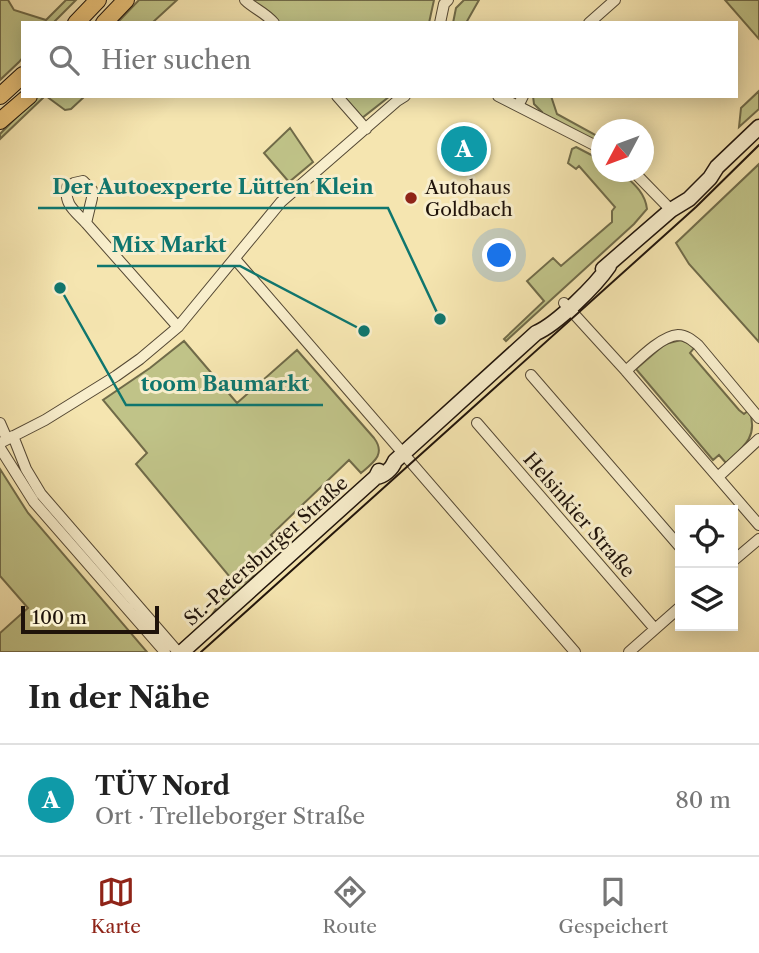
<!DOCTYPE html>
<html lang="de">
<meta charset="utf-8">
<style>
:root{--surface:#fff;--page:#f2f2f2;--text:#222;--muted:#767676;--line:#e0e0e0;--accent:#8f2418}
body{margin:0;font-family:"Libre Caslon Text",serif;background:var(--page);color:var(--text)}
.controls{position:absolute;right:21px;bottom:21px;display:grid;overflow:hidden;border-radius:0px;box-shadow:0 4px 18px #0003}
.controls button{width:63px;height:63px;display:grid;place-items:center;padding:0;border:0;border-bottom:2px solid var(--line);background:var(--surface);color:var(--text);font:35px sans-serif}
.compass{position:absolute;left:591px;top:119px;width:63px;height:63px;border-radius:50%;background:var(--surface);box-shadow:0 4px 18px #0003;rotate:229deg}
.scale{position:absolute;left:21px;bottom:18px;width:138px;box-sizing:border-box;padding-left:7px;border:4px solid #1f130a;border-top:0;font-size:19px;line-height:24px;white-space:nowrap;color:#1f130a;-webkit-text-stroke:5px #f8eecc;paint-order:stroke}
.you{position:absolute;left:500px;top:256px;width:24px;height:24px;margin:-18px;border:5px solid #fff;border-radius:50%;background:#1a73e8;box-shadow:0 0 0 10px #1a73e833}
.badge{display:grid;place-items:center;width:46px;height:46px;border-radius:50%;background:var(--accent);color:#fff;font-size:23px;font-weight:700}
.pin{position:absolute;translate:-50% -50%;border:4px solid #fff;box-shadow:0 2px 7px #0006}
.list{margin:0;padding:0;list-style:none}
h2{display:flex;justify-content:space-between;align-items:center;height:91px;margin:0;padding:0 28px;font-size:30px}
h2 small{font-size:23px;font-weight:400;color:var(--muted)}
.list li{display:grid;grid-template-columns:46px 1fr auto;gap:21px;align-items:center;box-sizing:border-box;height:112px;padding:0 28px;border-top:2px solid var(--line)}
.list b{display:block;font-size:26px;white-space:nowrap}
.list p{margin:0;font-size:23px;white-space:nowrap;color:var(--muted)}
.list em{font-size:23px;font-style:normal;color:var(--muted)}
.icon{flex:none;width:38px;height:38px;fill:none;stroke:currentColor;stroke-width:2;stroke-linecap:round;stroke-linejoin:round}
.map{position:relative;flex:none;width:759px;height:652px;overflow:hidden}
.search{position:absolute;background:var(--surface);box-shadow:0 4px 18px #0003;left:21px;right:21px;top:21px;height:77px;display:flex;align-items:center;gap:18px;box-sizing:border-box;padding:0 24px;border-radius:0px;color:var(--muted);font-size:26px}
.sheet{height:203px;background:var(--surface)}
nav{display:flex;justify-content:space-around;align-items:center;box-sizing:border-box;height:98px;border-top:2px solid var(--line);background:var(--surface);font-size:19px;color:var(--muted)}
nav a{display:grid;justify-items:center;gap:4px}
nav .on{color:var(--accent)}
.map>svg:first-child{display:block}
.green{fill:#c0c388;stroke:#706b49;stroke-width:2}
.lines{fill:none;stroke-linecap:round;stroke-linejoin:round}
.minor-casing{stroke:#544834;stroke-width:12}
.secondary-casing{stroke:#1f130a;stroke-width:17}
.trunk-casing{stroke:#1f130a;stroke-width:18}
.minor{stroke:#f8eecc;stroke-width:10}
.secondary{stroke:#f8eecc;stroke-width:14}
.trunk{stroke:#eac278;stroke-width:16}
.tram{stroke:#1f130a;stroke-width:2}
.poi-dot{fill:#8f2418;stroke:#f8eecc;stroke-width:2.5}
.labels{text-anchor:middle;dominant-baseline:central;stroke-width:6;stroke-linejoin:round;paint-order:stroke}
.poi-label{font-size:19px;fill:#1f130a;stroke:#f8eecc;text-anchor:start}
.street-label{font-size:19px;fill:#1f130a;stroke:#f8eecc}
.leader{fill:none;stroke:#0f766e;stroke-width:2.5}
.callout-dot{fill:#0f766e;stroke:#f8eecc;stroke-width:2.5}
.callout-label{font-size:21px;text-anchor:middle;font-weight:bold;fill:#0f766e;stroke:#f8eecc;stroke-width:6;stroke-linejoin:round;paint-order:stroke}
</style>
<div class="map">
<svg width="759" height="652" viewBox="0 0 759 652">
<rect width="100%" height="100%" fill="#f5e5b0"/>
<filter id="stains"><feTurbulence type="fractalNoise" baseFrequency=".00286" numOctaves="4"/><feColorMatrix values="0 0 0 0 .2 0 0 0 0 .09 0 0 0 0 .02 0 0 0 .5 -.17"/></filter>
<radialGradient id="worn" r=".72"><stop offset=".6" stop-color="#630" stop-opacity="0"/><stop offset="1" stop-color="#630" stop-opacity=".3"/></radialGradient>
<path class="green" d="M0,0H8L14,10L46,20L66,0H76L53,23H23V57L19,62L0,80Z
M139,0H177L152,23H117Z
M253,0H434L429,23H277L251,2Z
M464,0H479L466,23H453L456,8Z
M725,0H759V39Z
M759,91V109L739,127L741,108Z
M37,96H45L0,139V134Z
M46,96H85L71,109L65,110Z
M343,96H390L362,118Z
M533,96H551L557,114L601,138V142L596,143L541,114L542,112L534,104Z
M290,128L313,162L289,182L264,153Z
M576,147L601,160L602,172H621C633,183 645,192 647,209L634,224L506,341L504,339L544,301L527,281L553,258L561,266L612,222V211L615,207L579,166L576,169L568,163L572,149Z
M759,164V342L689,264L676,243Z
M681,340L690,344L694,348L690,353L739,410L744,414L749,410C759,436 744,447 726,463L719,455L713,460L636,369L665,344Z
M184,341L237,403L297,350L374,438C386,454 374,462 361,473L349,460L271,535L281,546C267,561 252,572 234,582L136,464L147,453L103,400L150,368Z
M0,469L28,513L147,652H0V633L28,608L0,576Z
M263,570L209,619L226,594Z"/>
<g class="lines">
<defs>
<path id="minor" d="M245,0C254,9 265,12 274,23
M440,23L444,4L448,0
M589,23L615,0
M337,96L366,129
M498,96L602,149
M518,106L523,96
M634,172L671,210
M86,223C75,211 64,205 67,187L74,183L83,181L92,190V198L86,223L178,327
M235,259L575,652
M564,303L626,371L759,525
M626,371C638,360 661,336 678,335C686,335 692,340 698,345L759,418
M531,375L680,547
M0,423L7,439
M477,423L655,629
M13,436L26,469L41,494L178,652
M0,443L45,420L116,376L140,359L178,327L281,202L397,101L405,96
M0,448L34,502L165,652
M718,477L759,439
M733,561L759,539
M629,652L680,607"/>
<path id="secondary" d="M603,269L671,210L689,199L710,178L717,167L759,127
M376,477C384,476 392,469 395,461L536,333C557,324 596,285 609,266
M182,652L376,477L379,471"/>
<path id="trunk" d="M76,23L98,0
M104,23L126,0
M0,96L23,75
M0,121L29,96"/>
</defs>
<use href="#minor" class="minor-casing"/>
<use href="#secondary" class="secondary-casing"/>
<use href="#trunk" class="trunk-casing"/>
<use href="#minor" class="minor"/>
<use href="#secondary" class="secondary"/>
<use href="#trunk" class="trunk"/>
<path class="tram" d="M201,652L696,207L759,145"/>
</g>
<circle class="poi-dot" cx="411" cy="198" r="7"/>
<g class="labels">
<g class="poi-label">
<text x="425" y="187">Autohaus<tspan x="425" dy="22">Goldbach</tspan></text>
</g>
<g class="street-label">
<text transform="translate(579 515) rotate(49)">Helsinkier Straße</text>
<text transform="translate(266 551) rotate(-42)">St.-Petersburger Straße</text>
</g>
</g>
<path class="leader" d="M440 319L388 208H38M364 331L240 266H97M60 288L126 405H323"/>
<g class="callout-dot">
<circle cx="440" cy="319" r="7"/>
<circle cx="364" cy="331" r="7"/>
<circle cx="60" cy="288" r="7"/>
</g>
<g class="callout-label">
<text x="213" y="194">Der Autoexperte Lütten Klein</text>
<text x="169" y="252">Mix Markt</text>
<text x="225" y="391">toom Baumarkt</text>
</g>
<rect width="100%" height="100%" filter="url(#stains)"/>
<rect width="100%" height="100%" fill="url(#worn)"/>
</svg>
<div class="controls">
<button><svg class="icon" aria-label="locate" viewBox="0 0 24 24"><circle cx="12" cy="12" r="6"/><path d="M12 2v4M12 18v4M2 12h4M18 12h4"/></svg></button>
<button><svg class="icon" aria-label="layers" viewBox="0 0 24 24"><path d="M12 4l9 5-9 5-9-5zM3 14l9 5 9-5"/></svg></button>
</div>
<svg class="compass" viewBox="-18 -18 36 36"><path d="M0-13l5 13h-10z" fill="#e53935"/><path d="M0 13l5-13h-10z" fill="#767676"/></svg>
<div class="scale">100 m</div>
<div class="you"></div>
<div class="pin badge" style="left:464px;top:149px;background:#0f9aa8">A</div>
<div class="search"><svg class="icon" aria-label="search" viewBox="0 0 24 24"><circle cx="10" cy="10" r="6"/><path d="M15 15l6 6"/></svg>Hier suchen</div>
</div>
<section class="sheet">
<h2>In der Nähe<small></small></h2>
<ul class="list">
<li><span class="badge" style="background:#0f9aa8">A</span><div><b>TÜV Nord</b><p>Ort · Trelleborger Straße</p></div><em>80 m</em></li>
</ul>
</section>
<nav>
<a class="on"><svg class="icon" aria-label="map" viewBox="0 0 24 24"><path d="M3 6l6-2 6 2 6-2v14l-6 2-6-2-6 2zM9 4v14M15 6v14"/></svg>Karte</a>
<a><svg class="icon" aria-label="directions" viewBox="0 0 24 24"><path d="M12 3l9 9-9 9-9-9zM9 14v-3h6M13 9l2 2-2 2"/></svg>Route</a>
<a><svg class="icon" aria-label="saved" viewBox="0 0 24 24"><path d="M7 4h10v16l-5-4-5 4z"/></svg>Gespeichert</a>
</nav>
